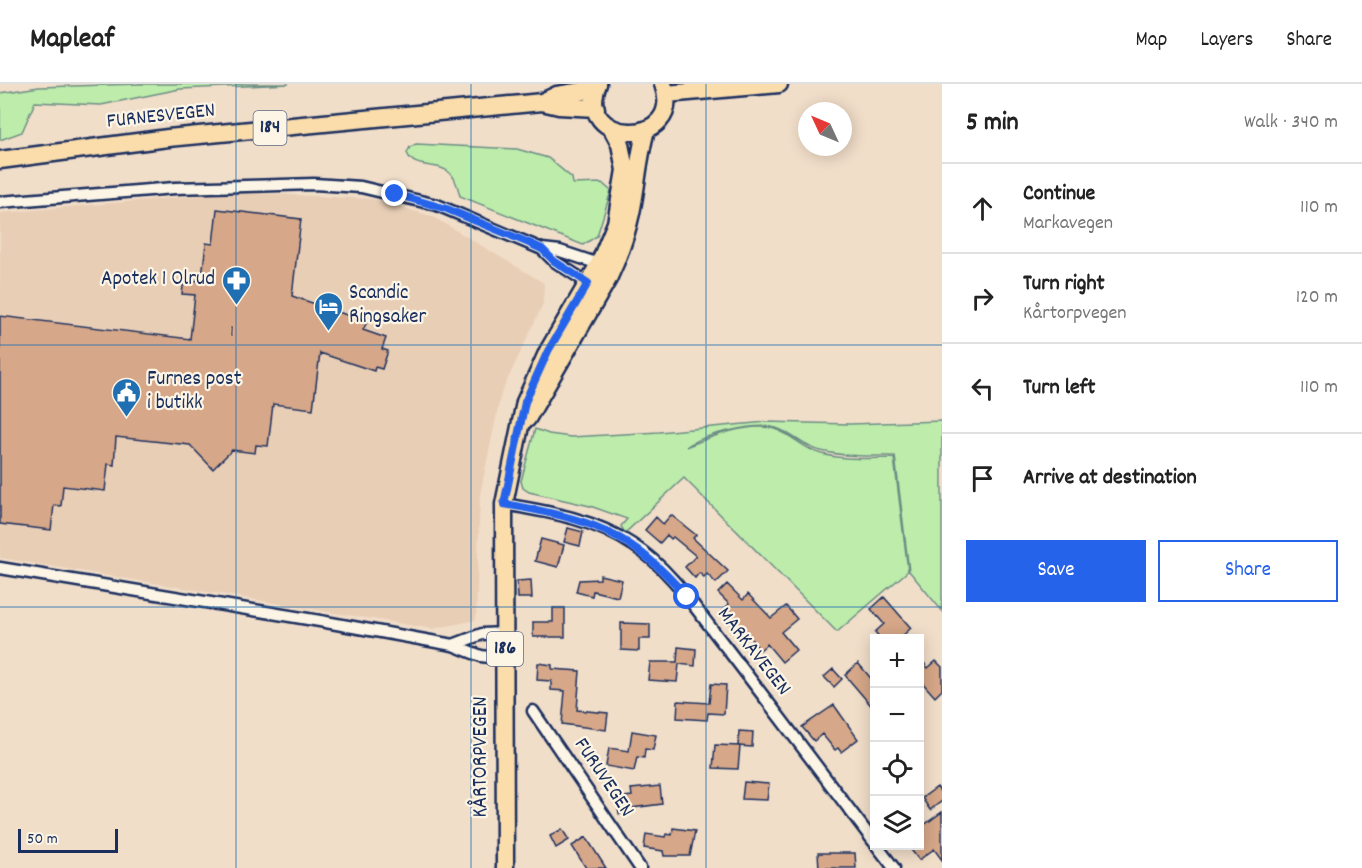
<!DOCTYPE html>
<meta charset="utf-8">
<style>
:root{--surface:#fff;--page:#f6f6f6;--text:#222;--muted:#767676;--line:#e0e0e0;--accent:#2563eb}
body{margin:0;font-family:Dekko,sans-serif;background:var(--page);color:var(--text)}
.controls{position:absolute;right:18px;bottom:18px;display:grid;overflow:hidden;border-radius:0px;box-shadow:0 3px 15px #0003}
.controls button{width:54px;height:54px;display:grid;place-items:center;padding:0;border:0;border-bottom:2px solid var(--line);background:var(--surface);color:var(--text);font:30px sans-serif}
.compass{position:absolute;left:798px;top:18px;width:54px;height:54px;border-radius:50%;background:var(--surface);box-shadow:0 3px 15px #0003;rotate:314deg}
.scale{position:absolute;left:18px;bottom:15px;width:100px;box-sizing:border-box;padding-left:6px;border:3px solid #1b2f5e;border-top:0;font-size:16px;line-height:21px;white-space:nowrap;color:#1b2f5e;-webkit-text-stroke:4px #fcf5e5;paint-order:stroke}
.stop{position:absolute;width:18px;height:18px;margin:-14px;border:4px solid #2563eb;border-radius:50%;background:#fff}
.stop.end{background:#2563eb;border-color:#fff;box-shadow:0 2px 6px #0008}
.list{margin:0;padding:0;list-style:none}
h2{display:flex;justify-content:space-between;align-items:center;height:78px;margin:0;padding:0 24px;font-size:26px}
h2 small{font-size:20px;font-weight:400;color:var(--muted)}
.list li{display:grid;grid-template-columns:39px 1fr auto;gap:18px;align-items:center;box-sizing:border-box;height:90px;padding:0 24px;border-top:2px solid var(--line)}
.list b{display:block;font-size:22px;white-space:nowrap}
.list p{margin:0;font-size:20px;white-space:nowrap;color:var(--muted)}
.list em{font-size:20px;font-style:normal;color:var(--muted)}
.actions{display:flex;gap:12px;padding:18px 24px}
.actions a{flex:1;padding:14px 0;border:2px solid var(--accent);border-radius:0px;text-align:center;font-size:21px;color:var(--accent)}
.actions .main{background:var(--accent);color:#fff}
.icon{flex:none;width:33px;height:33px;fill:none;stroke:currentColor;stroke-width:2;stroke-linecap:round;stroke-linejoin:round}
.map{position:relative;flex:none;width:942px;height:784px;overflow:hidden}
header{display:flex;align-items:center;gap:36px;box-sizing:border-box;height:84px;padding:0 30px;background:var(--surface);border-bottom:2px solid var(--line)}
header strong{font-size:28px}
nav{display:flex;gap:33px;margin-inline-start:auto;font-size:21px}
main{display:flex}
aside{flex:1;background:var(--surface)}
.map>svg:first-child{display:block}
.built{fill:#e9ceb6}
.green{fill:#bdecab;stroke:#6c8e84;stroke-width:1.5}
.building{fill:#d6a788;stroke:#1b2f5e;stroke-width:1.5}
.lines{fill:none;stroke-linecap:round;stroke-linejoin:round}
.minor-casing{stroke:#1b2f5e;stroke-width:15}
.primary-casing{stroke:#1b2f5e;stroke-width:21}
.minor{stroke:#fcf5e5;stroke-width:10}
.primary{stroke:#faddab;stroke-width:16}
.route{stroke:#2563eb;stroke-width:8}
.grid{fill:none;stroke:#1f6fb2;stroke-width:1.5;stroke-opacity:0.55}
.labels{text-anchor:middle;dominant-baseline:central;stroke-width:4.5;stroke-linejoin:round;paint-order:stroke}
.number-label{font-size:18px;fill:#4a4d68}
.shield{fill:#fcf5e5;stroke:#5e6a86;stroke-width:1.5}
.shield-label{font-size:20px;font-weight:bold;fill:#1b2f5e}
.street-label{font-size:21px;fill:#1b2f5e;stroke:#fcf5e5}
.poi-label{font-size:21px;fill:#1b2f5e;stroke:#fcf5e5;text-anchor:start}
</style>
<header>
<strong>Mapleaf</strong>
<nav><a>Map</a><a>Layers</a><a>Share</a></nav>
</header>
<main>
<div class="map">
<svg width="942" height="784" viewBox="0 0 942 784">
<rect width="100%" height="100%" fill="#f1dec9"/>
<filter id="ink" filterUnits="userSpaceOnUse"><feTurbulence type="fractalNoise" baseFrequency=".0167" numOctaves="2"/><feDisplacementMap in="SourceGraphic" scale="12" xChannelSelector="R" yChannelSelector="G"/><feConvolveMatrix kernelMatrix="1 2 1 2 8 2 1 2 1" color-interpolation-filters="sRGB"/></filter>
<g filter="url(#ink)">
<path class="built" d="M239,108L372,115L432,132L544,199L543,220L501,310L480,411L476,536L433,545L0,474V129Z"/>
<path class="green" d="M139,0H289L180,5L101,21L35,18L22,48L0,56V9L39,3Z
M416,60L517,65L548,74L572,94L573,100L602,99L611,107L597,152L583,161L460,112C458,104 456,94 450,89C437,77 414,87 407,69L410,63Z
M942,337V527L909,487L895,372C870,372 846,373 821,367C803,363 792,349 776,344C756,338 702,351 686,363C708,354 749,337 775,345C790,350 801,362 816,368C840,377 869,374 894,374L908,487L837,548L684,394L625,449L621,442L627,435L590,422L529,408L523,404L521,397L535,345L549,350L571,353L659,348L766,338L850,340Z"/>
<path class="building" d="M217,125L301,135L292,212L367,238L363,246L386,254L382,265L388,267L382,285L375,283L374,287L320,269L313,325L273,320L268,362L256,361L255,369L232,366L213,385L190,361L116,353L114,381L108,380L105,407L63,402L61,422L54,421L51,446L0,440V232L190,255L195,211L182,210L184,195L197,197L198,193H202L206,159L213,160Z
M671,431L696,451L693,454L728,487L716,499L707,490L704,493L699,489L695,494L685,483L696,472L673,453L671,455L667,451L660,459L645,446L656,433L663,440Z
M568,444L583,448L580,462L564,458Z
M541,455L564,461L558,483L535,477Z
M600,491L622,496L618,513L593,507L592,512L576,508L579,496L600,495Z
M531,496L532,514H518L517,497Z
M727,500L743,516L748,510L771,534L786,522L797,535L781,548L796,566L782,578L767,560L760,566L742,544L738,548L722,527L729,520L718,509Z
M884,513L911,544L899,555H881L875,548L884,540L871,525Z
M553,524H565V553H533V538H553Z
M621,539L650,540V555H639V567L621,566Z
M678,563L696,565L695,582L679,580L677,598L648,596L650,578H677Z
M920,574L928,584L936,577L942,583V606L935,613L920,596Z
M538,579L552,581V585L580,587L577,626L608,629L606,646L562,640L565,607L551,606V597L537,596Z
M858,579L874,598V625L845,591Z
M833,585L842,595L834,603L824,593Z
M711,600L726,601L724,630L708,629L707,636L677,634L678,617L709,619Z
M834,621L858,655L841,668L838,664L835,666L822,650L814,657L802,643Z
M632,647L656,651L653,666L645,665L644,674L637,673L634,687L606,682L609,664L629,667Z
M739,647L753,648L752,663L738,662Z
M715,661L740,662L738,685L713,684Z
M744,698L769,700L767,716L742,715Z
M660,702L662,720L632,724L633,728L619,730L616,714L632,712L631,705Z
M937,703L942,710V717L930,726L922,714Z
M942,728V776L934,765L919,776L908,762H920V744Z
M673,744L695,747L690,772H664L663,767L644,764L646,750L665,753L666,750L672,751Z
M562,745L569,756L556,764L550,752Z
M586,753L606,784H586L572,762Z
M818,769H855L856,784H819Z"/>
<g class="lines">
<defs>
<path id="minor" d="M0,118L175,104L314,100L361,103L437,121L542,165L560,167L599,180
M542,165L554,177L588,199
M504,420C550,428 594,435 633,461C671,485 697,527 725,562C775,627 825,693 874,758
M0,484L320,537L453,561L481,572L505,575
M453,561L482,550L505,549
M533,627L640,784
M877,762L894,784"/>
<path id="primary" d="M598,0C572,62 687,66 663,0
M666,10L779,0
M542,18L559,22L596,24
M0,76L168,54L542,18L557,11L596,5
M527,335L608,195C618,174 626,152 631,129C637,101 638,74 646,46
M505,784L504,420L525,318L548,267L599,180L616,139L625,86L620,60L612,45"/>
</defs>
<use href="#minor" class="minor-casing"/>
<use href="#primary" class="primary-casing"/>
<use href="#minor" class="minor"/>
<use href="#primary" class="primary"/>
</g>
</g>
<g class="lines" filter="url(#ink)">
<path class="route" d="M395,110L447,125L529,159L542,165L554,177L588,199L548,267L525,318L504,420C589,435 629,446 687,513"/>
</g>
<path class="grid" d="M236,0V784M471,0V784M706,0V784M0,261H942M0,523H942"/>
<defs>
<symbol id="pharmacy-pin" viewBox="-11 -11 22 30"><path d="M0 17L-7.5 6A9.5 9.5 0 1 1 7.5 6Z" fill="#1f6fb2" stroke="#fcf5e5"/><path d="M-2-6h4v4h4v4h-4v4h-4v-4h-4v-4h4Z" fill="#fff"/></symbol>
<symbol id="hotel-pin" viewBox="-11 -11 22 30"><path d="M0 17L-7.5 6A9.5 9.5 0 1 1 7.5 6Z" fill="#1f6fb2" stroke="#fcf5e5"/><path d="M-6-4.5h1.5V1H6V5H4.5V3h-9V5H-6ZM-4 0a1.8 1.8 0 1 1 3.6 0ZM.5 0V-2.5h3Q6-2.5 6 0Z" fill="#fff"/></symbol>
<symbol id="civic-pin" viewBox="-11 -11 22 30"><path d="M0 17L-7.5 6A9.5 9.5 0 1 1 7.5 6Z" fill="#1f6fb2" stroke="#fcf5e5"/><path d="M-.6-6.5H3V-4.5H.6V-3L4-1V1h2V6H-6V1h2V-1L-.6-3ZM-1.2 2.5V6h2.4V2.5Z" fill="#fff"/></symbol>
</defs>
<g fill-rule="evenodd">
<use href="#pharmacy-pin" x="220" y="180" width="33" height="45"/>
<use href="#hotel-pin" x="312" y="206" width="33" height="45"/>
<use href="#civic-pin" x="110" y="292" width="33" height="45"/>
</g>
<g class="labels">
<g class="number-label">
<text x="232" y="248">1</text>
</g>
<g class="shield">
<rect x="253.5" y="27" width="33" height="34" rx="4.5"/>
<rect x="487" y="548" width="36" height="34" rx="4.5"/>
</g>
<g class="shield-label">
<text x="270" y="44">184</text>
<text x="505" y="565">186</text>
</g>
<g class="street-label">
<text transform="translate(161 33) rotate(-6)">FURNESVEGEN</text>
<text transform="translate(753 568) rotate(52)">MARKAVEGEN</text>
<text transform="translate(482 673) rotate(-90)">KÅRTORPVEGEN</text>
<text transform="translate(603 694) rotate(56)">FURUVEGEN</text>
</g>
<g class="poi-label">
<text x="215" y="196" text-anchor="end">Apotek 1 Olrud</text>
<text x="349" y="210">Scandic<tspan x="349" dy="24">Ringsaker</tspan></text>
<text x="147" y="296">Furnes post<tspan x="147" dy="24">i butikk</tspan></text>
</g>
</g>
</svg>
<div class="controls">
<button>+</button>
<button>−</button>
<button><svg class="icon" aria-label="locate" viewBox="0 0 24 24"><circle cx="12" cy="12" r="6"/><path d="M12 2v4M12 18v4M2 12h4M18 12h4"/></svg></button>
<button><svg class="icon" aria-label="layers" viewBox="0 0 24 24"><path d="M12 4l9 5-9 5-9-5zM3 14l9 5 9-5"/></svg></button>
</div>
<svg class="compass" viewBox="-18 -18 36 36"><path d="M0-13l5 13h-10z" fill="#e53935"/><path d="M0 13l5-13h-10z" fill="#767676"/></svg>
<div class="scale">50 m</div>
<div class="stop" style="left:687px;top:513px"></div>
<div class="stop end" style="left:395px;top:110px"></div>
</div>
<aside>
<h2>5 min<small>Walk · 340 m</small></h2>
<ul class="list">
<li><svg class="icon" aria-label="ahead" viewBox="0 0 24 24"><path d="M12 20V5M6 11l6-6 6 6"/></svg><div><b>Continue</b><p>Markavegen</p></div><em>110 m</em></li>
<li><svg class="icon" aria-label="right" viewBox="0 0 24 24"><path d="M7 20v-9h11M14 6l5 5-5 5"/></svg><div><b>Turn right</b><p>Kårtorpvegen</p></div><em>120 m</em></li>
<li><svg class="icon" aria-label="left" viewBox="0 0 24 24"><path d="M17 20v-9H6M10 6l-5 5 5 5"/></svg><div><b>Turn left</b></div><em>110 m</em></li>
<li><svg class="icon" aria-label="arrive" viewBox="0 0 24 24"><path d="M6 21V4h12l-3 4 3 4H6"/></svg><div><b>Arrive at destination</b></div></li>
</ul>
<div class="actions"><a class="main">Save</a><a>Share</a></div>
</aside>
</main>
